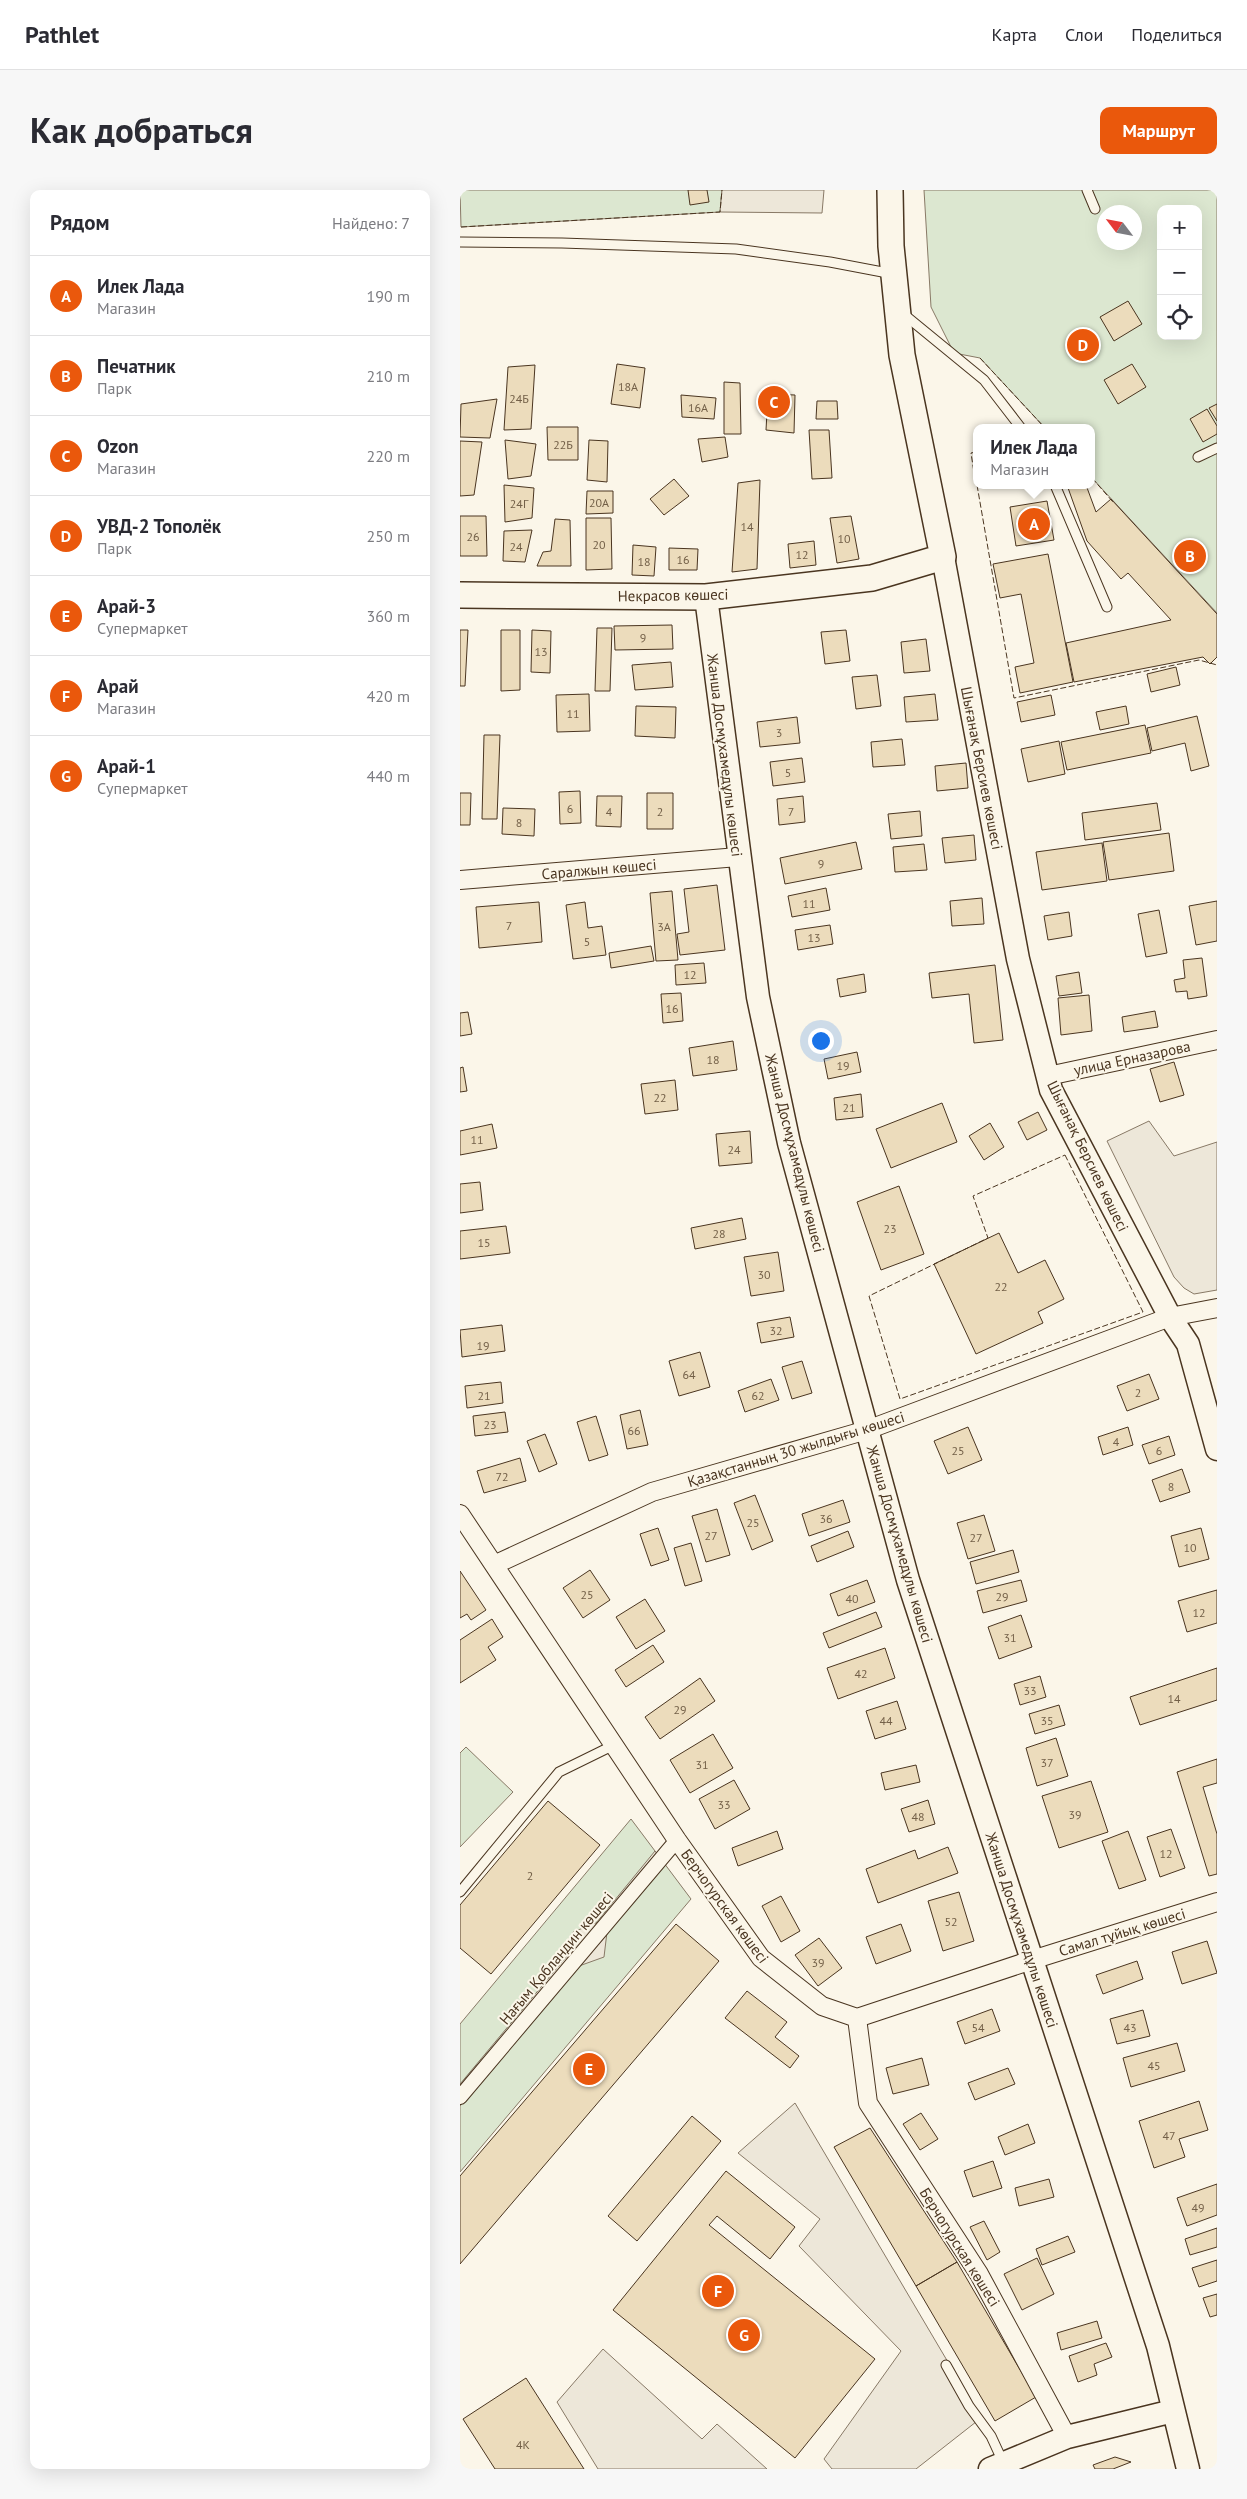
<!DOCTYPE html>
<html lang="ru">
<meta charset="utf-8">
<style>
:root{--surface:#fff;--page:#f7f7f7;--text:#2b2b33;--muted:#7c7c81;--line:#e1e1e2;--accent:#ea580c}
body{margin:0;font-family:"PT Sans",sans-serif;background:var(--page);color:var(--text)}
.controls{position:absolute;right:15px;top:15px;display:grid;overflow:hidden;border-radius:10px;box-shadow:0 5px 20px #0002}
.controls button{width:45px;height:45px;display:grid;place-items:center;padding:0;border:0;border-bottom:1px solid var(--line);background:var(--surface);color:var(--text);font:25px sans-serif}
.compass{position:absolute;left:637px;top:15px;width:45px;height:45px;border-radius:50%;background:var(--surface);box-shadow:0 5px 20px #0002;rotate:302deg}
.you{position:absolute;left:360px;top:850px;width:18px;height:18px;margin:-12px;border:4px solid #fff;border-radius:50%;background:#1a73e8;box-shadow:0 0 0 8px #1a73e833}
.badge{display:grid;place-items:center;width:32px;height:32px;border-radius:50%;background:var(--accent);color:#fff;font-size:16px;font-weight:700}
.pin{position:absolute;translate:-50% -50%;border:2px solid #fff;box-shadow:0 1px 5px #0006}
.popup{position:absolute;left:513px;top:234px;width:122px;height:65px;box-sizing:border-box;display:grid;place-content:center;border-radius:10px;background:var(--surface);filter:drop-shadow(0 1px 4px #0005);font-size:16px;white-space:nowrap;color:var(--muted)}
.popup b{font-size:19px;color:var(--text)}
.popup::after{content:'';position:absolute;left:50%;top:100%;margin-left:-10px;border:10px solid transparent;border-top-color:var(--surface)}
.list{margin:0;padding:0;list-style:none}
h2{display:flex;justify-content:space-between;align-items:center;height:65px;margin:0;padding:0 20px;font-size:21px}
h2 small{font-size:16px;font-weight:400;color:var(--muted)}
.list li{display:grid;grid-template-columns:32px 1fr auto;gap:15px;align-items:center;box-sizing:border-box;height:80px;padding:0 20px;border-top:1px solid var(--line)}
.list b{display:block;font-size:19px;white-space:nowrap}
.list p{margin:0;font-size:16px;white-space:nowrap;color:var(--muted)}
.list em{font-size:16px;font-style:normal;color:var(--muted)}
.icon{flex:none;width:28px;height:28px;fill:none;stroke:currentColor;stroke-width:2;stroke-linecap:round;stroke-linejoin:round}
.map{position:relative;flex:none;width:757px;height:2279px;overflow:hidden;border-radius:10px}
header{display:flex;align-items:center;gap:30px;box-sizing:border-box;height:70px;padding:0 25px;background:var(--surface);border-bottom:1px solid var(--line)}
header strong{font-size:24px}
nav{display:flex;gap:28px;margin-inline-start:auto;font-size:18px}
.intro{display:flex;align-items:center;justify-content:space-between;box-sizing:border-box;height:120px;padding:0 30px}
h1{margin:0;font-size:35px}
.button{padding:12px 22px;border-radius:10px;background:var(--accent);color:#fff;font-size:18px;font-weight:700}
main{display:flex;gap:30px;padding:0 30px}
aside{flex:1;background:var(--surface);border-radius:10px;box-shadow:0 5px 20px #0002}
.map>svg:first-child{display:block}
.green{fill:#dce7d0;stroke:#887966;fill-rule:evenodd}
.parking{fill:#ede7d9;stroke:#887966}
.building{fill:#ecdcbc;stroke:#4a3520}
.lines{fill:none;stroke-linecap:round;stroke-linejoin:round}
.service-casing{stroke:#4a3520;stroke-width:11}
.pedestrian-casing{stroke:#4a3520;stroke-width:16}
.minor-casing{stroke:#4a3520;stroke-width:20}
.tertiary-casing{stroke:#4a3520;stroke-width:25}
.secondary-casing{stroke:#4a3520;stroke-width:28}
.service{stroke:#fbf6e9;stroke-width:9}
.pedestrian{stroke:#fbf6e9;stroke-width:14}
.minor{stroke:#fbf6e9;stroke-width:18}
.tertiary{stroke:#fbf6e9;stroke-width:22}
.secondary{stroke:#fbf6e9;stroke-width:25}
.fence{stroke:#4a3520;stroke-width:1;stroke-dasharray:6 2.5;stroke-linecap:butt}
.labels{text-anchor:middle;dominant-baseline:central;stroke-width:4;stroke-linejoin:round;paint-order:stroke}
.number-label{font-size:12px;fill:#725f47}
.street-label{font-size:15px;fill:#4a3520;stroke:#fbf6e9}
</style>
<header>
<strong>Pathlet</strong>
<nav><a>Карта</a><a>Слои</a><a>Поделиться</a></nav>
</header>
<div class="intro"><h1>Как добраться</h1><a class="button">Маршрут</a></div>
<main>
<aside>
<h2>Рядом<small>Найдено: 7</small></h2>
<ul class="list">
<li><span class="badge">A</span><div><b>Илек Лада</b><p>Магазин</p></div><em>190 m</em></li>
<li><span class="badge">B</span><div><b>Печатник</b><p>Парк</p></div><em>210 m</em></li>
<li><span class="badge">C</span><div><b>Ozon</b><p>Магазин</p></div><em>220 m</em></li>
<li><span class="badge">D</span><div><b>УВД-2 Тополёк</b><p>Парк</p></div><em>250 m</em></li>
<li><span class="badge">E</span><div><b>Арай-3</b><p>Супермаркет</p></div><em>360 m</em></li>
<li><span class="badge">F</span><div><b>Арай</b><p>Магазин</p></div><em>420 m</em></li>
<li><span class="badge">G</span><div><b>Арай-1</b><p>Супермаркет</p></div><em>440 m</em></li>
</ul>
</aside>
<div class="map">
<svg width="757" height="2279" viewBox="0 0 757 2279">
<rect width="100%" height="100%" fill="#fbf6e9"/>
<path class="green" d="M0,0H262L260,22L1,37Z
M464,0H757V423L632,288V238H585L520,168L494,163L471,117ZM701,19H738V146H701ZM644,22H674V52H644Z
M6,1557L53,1602L0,1657V1563Z
M171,1629L231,1709L0,1982V1834Z"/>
<path class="parking" d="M262,0H364L362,23L260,22Z
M689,931L714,966L757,952V1100L734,1104L724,1098L714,1087L647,951Z
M195,1661L204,1673L147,1742L144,1767L119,1776L0,1916V1894L107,1766L113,1742L136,1733Z
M335,1913L521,2228L456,2279H372L364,2269L441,2161L339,2056L360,2029L278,1963Z
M143,2159L242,2249L257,2234L307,2279H138L97,2212Z"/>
<path class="building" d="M228,0H247L249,12L230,15Z
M668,111L682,134L654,151L640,127Z
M157,174L185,178L180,218L151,214Z
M672,174L686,197L658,214L644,190Z
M75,175L71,239L44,240L48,177Z
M264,192L280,193L281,244H264Z
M308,204L335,205L334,243L306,240Z
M221,205L256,208L254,229L222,227Z
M37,209L30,248L0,247L1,214Z
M357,211H377L378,229H356Z
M757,214V231L749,218Z
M747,219L757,236V244L743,252L730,229Z
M87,237H118V270H88Z
M349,240H369L372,288L352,289Z
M265,247L268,267L242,272L238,249Z
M45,250L76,254L71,286L48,289Z
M129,250L148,251L147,292L127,290Z
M0,251L22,252L14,305L0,306Z
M214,289L229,306L204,325L190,309Z
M300,290L297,379L272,382L278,293Z
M44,295L74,298L72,328L45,332Z
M607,295H626L636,322L651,309L757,424V467L750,474L743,467L614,492L606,453L711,430L668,383L661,389L627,351Z
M127,301H153V323L126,324Z
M587,311L594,350L556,356L550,317Z
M0,326H26L27,366H0Z
M391,326L399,369L377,373L370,328Z
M126,328H151L152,379L126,380Z
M95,329L110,330L111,376H77L83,362L91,361Z
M72,340L65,372L43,371L44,341Z
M354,351L356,375L330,378L328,354Z
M173,355L196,357L194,386L172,385Z
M209,358L238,359L237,380H209Z
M588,364L613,492L560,503L555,477L574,473L561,404L540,408L533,374Z
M212,435L213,459L155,460L154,436Z
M137,438H152L150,501H135Z
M0,440H8L5,496H0Z
M41,440H60V500L41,501Z
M72,440L91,441L90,483L71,482Z
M386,440L390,471L365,474L361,442Z
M466,449L470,481L444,483L441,452Z
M211,472L213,497L175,500L172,475Z
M716,477L720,495L691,502L687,484Z
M417,485L421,516L396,519L392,487Z
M129,504L130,541L97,542L96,505Z
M475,504L478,530L446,532L444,507Z
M591,505L595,525L561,532L557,512Z
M176,516L216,517L215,548L175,546Z
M666,516L669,534L640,540L636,522Z
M737,526L749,576L731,581L725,553L692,561L687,538Z
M337,527L340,553L300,557L297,532Z
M685,535L691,563L607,580L601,552Z
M24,545H40L37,629H22Z
M442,549L445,575L413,577L411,552Z
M599,551L605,584L568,592L561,559Z
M342,568L345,592L313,596L310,572Z
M506,573L508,598L477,601L475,576Z
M120,601L121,633L100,634L99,602Z
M0,603H11L10,635H0Z
M187,603H213V639H187Z
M137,606H162L161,637L136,636Z
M343,606L345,632L319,635L317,609Z
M697,613L701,640L625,650L622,623Z
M43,618L75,619L74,646L42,644Z
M460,621L462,646L431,649L428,624Z
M709,643L714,681L649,690L643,652Z
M514,645L516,670L485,673L482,648Z
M396,652L402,679L325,694L320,668Z
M642,653L647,691L582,700L576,662Z
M464,654L467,680L435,682L433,657Z
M257,695L265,760L220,765L217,744L229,742L224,699Z
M366,698L370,720L332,727L328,706Z
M212,701L218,770L196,771L190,703Z
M522,708L524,734L492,736L490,711Z
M757,711V751L736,755L729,716Z
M79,712L82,752L19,758L16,717Z
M125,712L128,738L142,736L146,765L113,769L106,715Z
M699,720L707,763L686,767L678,724Z
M609,722L612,746L588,750L584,726Z
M370,735L373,754L338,760L335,740Z
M191,756L194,771L151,778L149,763Z
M742,768L747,806L728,809L727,801L716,802L714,790L725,788L723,770Z
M244,773L246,793L216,795L215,775Z
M535,775L543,850L514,853L509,804L472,808L469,783Z
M619,782L622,803L599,806L596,786Z
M404,784L406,802L380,807L377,789Z
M221,803L223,831L203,833L201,804Z
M629,805L632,841L601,845L598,808Z
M695,821L698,837L664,842L662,827Z
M8,822L12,844L0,846V823Z
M273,851L277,880L233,886L229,858Z
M397,862L401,882L368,889L364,869Z
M714,872L724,905L700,912L690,879Z
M3,877L7,901L0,902V878Z
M215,890L218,920L185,924L181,894Z
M401,904L403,927L376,930L374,908Z
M482,913L497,952L431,978L416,939Z
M578,922L587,940L567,950L558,932Z
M530,933L544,957L524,970L509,946Z
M32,934L37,958L0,965V941Z
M290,941L292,973L259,976L256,944Z
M20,992L23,1020L0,1023V994Z
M439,996L464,1064L421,1080L397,1012Z
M282,1028L286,1049L235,1059L231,1038Z
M46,1036L50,1063L0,1069V1041Z
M539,1043L558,1083L585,1070L604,1109L578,1122L583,1133L516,1164L474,1074Z
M318,1062L324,1101L291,1106L284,1067Z
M330,1127L334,1147L301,1153L297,1133Z
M42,1135L45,1161L2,1167L0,1140Z
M240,1162L250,1197L219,1206L209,1171Z
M342,1171L352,1203L332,1209L322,1177Z
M689,1184L699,1209L667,1221L657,1196Z
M311,1189L319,1210L285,1222L278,1201Z
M41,1192L43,1213L7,1218L5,1196Z
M180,1220L188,1255L167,1259L160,1225Z
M45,1222L48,1242L15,1246L13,1226Z
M136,1226L148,1265L129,1271L117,1232Z
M508,1237L522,1270L488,1284L474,1251Z
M668,1237L673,1255L643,1265L638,1247Z
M85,1244L97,1274L79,1282L67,1251Z
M709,1246L715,1265L689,1274L682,1255Z
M60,1268L66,1291L24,1303L17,1281Z
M722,1279L730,1302L700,1312L692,1290Z
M295,1305L313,1351L292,1360L274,1313Z
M383,1310L390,1332L349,1346L342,1324Z
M257,1319L270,1365L246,1372L232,1326Z
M524,1325L535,1361L508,1369L497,1333Z
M198,1338L209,1370L191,1376L180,1344Z
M741,1338L749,1369L719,1377L711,1346Z
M388,1341L394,1357L357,1372L351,1356Z
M231,1353L242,1391L225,1396L214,1358Z
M553,1360L559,1382L516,1394L510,1372Z
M130,1380L150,1410L123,1428L103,1398Z
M0,1381L26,1420L11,1430L7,1424L0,1428Z
M407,1390L415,1412L378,1426L370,1404Z
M561,1390L567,1411L523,1423L517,1401Z
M757,1400V1433L727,1442L718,1411Z
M185,1409L205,1441L176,1459L156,1427Z
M416,1422L422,1437L369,1458L363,1443Z
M561,1425L572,1457L539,1469L528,1437Z
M32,1429L43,1447L28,1457L36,1470L0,1493V1450Z
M193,1455L204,1472L166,1497L155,1480Z
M425,1458L435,1488L378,1509L367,1478Z
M757,1478V1510L680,1535L670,1507Z
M580,1486L586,1507L560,1515L554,1494Z
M240,1488L255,1511L200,1549L185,1527Z
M437,1511L446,1539L415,1549L406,1521Z
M599,1515L605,1535L575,1544L569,1524Z
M253,1544L273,1578L230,1603L210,1570Z
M596,1548L608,1586L577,1596L566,1558Z
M757,1569V1593L743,1597L757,1644V1684L749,1686L717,1582Z
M456,1575L460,1592L425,1600L421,1583Z
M274,1590L290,1619L255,1639L239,1609Z
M631,1591L648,1642L599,1658L582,1606Z
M468,1610L475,1634L449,1642L441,1619Z
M88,1611L140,1655L31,1784L0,1758V1715Z
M711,1639L725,1678L700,1687L687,1647Z
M317,1641L323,1659L278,1676L272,1658Z
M668,1641L686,1690L659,1699L642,1651Z
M488,1657L498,1683L418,1713L406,1679L455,1660L458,1669Z
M499,1702L514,1751L483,1761L468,1711Z
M321,1706L340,1741L321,1752L302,1716Z
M216,1734L259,1771L0,2074V1986Z
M441,1734L451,1761L416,1774L406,1747Z
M359,1748L382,1778L358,1796L335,1765Z
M747,1751L757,1783L722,1794L712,1762Z
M677,1771L683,1789L643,1804L636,1785Z
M287,1801L327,1832L315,1847L339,1866L330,1878L265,1828Z
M532,1819L540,1841L505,1854L497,1832Z
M683,1820L690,1846L657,1854L650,1829Z
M717,1853L725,1881L671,1897L663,1868Z
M462,1868L469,1895L433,1904L426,1878Z
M548,1878L555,1894L515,1910L508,1893Z
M739,1911L748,1940L719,1949L725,1967L694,1978L679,1931Z
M461,1923L478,1949L460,1960L443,1934Z
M232,1926L261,1951L177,2051L148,2026Z
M568,1934L575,1953L545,1965L538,1947Z
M410,1938L497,2072L456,2096L374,1957Z
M533,1971L542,1998L513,2007L504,1981Z
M266,1981L335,2037L310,2069L257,2026L249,2035L415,2169L335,2268L153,2120Z
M589,1989L594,2007L559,2016L555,1998Z
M757,1994V2025L727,2036L717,2008Z
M524,2031L540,2062L527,2070L510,2037Z
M757,2038V2057L730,2065L725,2049Z
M608,2046L615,2062L582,2075L576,2059Z
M577,2068L594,2104L562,2120L544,2084Z
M757,2070V2091L739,2097L732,2078Z
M497,2072L576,2207L535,2231L456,2096Z
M757,2104V2125L750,2127L743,2108Z
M637,2131L642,2148L601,2160L597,2143Z
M646,2153L652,2167L634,2174L637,2185L618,2192L609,2166Z
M66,2188L124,2279H35L3,2229Z
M655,2267L671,2272L653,2279H635L633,2275Z"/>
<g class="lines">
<defs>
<path id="service" d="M627,0L635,19
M0,52L102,53L276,59L370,72L433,84
M441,122L524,190L561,238
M738,267L757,258
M595,295L647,417
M0,1702L99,1582L154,1555
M486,2175L509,2216L531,2246L543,2272"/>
<path id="pedestrian" d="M0,1907L217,1650"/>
<path id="minor" d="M0,690L278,667
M588,886L757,850
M0,1324L217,1650L301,1768L362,1816L397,1828
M34,1375L192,1302L407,1240L710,1127L757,1118
M397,1828L408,1913L519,2084L607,2247
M397,1828L572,1770L757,1712"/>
<path id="tertiary" d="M483,367L558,769L591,900L710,1127L728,1154L757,1259
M246,407L298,807L329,953L448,1390L698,2156L728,2279
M530,2279L607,2247L713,2221"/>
<path id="secondary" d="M0,405L246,407L412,388L483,367L442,165L431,56L430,0"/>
</defs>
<use href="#service" class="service-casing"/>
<use href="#pedestrian" class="pedestrian-casing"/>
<use href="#minor" class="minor-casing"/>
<use href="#tertiary" class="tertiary-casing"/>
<use href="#secondary" class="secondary-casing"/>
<use href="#service" class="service"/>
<use href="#pedestrian" class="pedestrian"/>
<use href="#minor" class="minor"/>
<use href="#tertiary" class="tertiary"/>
<use href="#secondary" class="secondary"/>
<path class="fence" d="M1,37L260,22L262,0
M520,168L585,238
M516,262L511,263L516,295
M632,288L653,312
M517,295L554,508L739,470L757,475
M605,965L683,1122L440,1209L409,1106L528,1048L513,1006Z"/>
</g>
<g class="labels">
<g class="number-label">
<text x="168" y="196">18A</text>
<text x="59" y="208">24Б</text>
<text x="238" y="217">16A</text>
<text x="103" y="254">22Б</text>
<text x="139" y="312">20A</text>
<text x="59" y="313">24Г</text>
<text x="287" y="336">14</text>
<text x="13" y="346">26</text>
<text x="384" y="348">10</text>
<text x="139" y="354">20</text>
<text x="56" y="356">24</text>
<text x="342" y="364">12</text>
<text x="223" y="369">16</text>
<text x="184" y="371">18</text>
<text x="183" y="447">9</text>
<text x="81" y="461">13</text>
<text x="113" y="523">11</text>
<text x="319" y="542">3</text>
<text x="328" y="582">5</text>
<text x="110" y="618">6</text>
<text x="149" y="621">4</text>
<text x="200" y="621">2</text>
<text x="331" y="621">7</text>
<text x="59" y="632">8</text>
<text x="361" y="673">9</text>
<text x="349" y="713">11</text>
<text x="49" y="735">7</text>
<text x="204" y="736">3А</text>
<text x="354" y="747">13</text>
<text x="127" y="751">5</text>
<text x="230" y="784">12</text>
<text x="212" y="818">16</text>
<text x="253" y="869">18</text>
<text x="383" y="875">19</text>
<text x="200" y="907">22</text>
<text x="389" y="917">21</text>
<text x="17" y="949">11</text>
<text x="274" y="959">24</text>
<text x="430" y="1038">23</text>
<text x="259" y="1043">28</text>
<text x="24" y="1052">15</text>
<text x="304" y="1084">30</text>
<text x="541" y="1096">22</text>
<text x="316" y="1140">32</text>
<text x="23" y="1155">19</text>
<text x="229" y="1184">64</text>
<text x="678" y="1202">2</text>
<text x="24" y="1205">21</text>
<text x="298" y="1205">62</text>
<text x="30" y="1234">23</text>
<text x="174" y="1240">66</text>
<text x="656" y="1251">4</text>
<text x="498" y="1260">25</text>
<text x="699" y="1260">6</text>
<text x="42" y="1286">72</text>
<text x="711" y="1296">8</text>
<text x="366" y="1328">36</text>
<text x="293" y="1332">25</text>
<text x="251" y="1345">27</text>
<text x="516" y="1347">27</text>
<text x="730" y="1357">10</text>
<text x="127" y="1404">25</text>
<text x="542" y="1406">29</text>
<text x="392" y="1408">40</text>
<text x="739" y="1422">12</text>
<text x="550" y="1447">31</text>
<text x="401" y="1483">42</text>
<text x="570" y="1500">33</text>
<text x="714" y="1508">14</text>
<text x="220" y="1519">29</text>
<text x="426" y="1530">44</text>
<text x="587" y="1530">35</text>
<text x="587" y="1572">37</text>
<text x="242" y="1574">31</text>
<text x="264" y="1614">33</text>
<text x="615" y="1624">39</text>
<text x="458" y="1626">48</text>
<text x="706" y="1663">12</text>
<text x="70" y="1685">2</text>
<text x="491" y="1731">52</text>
<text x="358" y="1772">39</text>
<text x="518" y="1837">54</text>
<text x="670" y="1837">43</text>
<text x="694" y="1875">45</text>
<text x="709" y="1945">47</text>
<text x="738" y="2017">49</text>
<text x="63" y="2254">4К</text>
</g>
<g class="street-label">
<text transform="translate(213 405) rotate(-1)">Некрасов көшесі</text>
<text transform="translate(265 565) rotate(83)">Жанша Досмұхамедұлы көшесі</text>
<text transform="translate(522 578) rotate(79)">Шығанақ Берсиев көшесі</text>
<text transform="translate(139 679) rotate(-5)">Саралжын көшесі</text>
<text transform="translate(672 868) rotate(-12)">улица Ерназарова</text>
<text transform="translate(335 963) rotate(76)">Жанша Досмұхамедұлы көшесі</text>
<text transform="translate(628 966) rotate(64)">Шығанақ Берсиев көшесі</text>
<text transform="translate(336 1259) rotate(-17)">Қазақстанның 30 жылдығы көшесі</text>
<text transform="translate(440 1354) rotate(74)">Жанша Досмұхамедұлы көшесі</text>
<text transform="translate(265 1716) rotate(54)">Берчогурская көшесі</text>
<text transform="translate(562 1740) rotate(72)">Жанша Досмұхамедұлы көшесі</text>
<text transform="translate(662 1742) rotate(-17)">Самал тұйық көшесі</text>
<text transform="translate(96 1768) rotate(-50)">Нағым Қобландин көшесі</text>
<text transform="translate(500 2057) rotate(58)">Берчогурская көшесі</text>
</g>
</g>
</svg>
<div class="controls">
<button>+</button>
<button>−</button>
<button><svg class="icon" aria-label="locate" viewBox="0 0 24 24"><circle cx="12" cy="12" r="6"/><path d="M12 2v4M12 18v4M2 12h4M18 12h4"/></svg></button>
</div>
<svg class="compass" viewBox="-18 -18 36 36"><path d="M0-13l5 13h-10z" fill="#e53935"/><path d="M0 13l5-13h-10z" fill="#7c7c81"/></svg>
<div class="you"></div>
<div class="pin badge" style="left:574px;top:334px">A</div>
<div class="popup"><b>Илек Лада</b>Магазин</div>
<div class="pin badge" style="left:730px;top:366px">B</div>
<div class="pin badge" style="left:314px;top:212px">C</div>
<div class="pin badge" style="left:623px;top:155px">D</div>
<div class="pin badge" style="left:129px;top:1879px">E</div>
<div class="pin badge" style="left:258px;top:2101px">F</div>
<div class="pin badge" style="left:284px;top:2145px">G</div>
</div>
</main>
